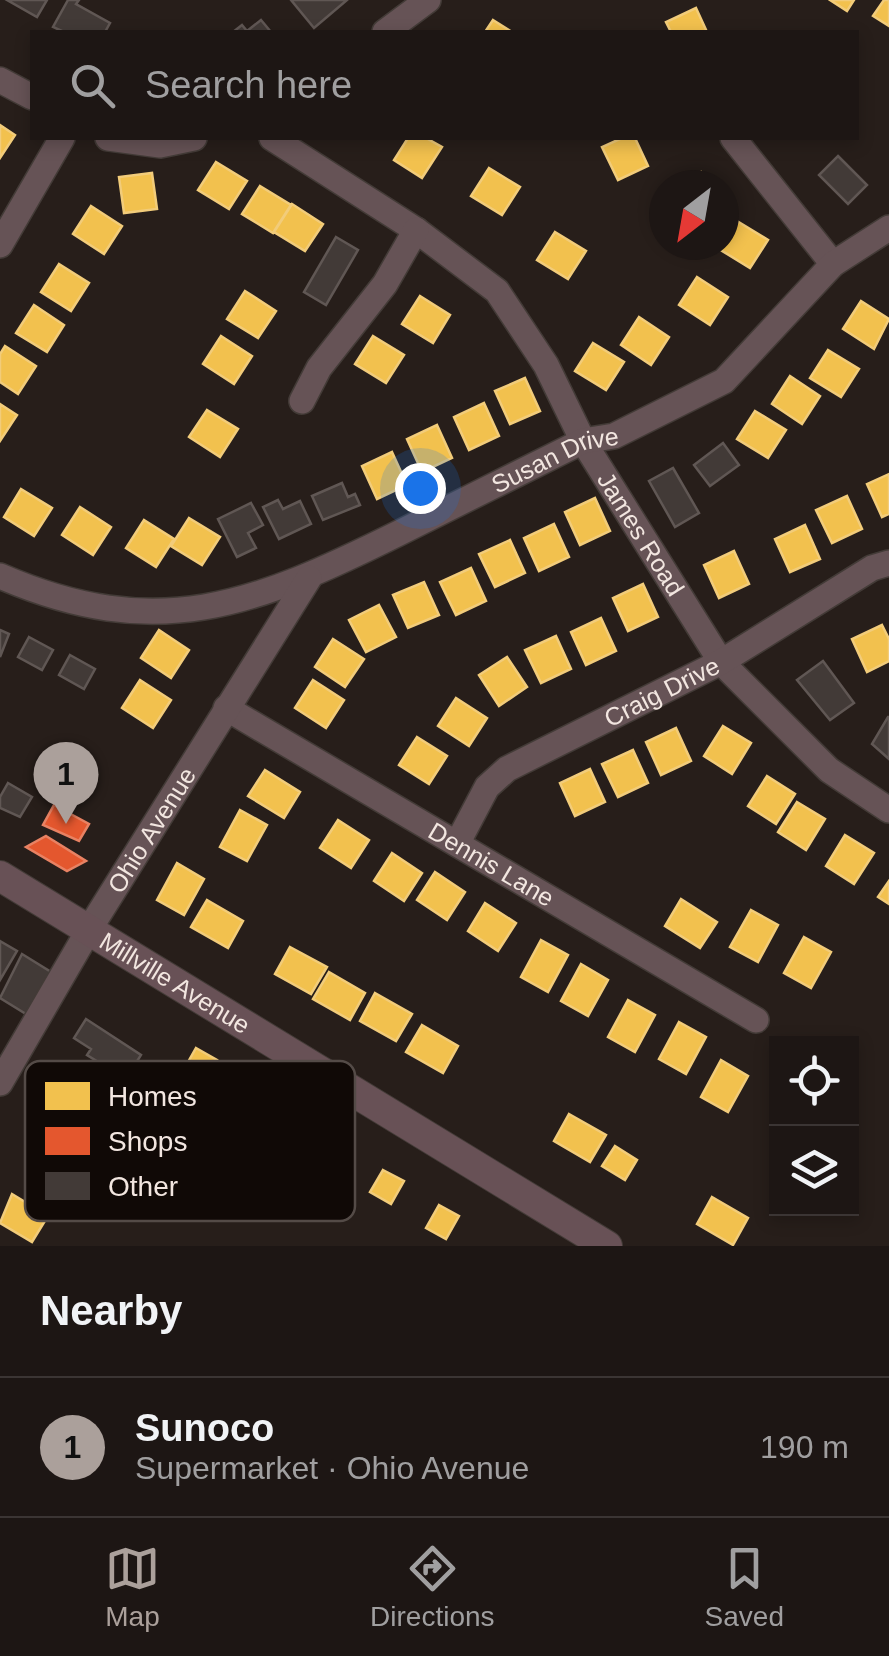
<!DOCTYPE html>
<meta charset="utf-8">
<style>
:root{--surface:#1d1614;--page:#2a2322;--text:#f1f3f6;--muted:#a09fa0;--line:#3b3534;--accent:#aba09b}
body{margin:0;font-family:Arial,sans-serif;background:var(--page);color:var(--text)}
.controls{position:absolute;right:30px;bottom:30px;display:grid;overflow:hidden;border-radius:0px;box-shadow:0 5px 15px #0003}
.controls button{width:90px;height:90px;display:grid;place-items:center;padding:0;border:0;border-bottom:2px solid var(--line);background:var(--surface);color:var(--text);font:50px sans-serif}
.compass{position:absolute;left:649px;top:170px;width:90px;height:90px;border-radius:50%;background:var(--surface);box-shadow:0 5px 15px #0003;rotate:211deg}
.you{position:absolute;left:420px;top:488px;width:35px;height:35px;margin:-25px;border:8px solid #fff;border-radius:50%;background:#1a73e8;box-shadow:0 0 0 15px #1a73e833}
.badge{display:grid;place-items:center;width:65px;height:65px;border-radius:50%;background:var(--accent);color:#111;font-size:32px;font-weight:700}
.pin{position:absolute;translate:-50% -82px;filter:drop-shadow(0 2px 5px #0008)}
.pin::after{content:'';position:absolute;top:52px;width:35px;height:30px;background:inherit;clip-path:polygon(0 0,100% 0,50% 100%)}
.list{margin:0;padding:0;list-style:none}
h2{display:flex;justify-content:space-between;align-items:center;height:130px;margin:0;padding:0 40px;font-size:42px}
h2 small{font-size:32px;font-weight:400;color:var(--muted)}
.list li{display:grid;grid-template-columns:65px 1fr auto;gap:30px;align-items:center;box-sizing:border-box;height:140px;padding:0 40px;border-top:2px solid var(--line)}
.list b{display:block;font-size:38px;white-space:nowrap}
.list p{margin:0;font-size:32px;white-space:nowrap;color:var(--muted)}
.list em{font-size:32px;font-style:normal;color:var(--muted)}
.icon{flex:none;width:55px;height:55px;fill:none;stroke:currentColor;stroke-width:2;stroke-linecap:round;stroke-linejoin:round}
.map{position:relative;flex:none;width:889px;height:1246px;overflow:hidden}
.search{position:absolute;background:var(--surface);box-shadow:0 5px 15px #0003;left:30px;right:30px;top:30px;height:110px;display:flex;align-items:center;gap:25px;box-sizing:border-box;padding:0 35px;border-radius:0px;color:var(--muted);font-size:38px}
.sheet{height:270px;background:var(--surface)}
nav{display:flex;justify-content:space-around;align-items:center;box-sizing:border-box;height:140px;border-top:2px solid var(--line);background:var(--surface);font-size:28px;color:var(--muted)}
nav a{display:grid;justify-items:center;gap:5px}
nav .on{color:var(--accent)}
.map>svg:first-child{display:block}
.homes{fill:#f2c14e;stroke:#f2cc7a;stroke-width:2.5}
.shops{fill:#e4572e;stroke:#e88263;stroke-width:2.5}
.building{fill:#423a37;stroke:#605754;stroke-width:2.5}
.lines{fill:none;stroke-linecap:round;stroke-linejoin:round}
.minor-casing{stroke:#433b37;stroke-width:28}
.major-casing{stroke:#433b37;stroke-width:32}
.minor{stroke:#665356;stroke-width:25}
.major{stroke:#685156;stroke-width:30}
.labels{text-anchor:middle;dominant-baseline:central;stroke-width:10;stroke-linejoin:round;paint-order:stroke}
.street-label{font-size:25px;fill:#f2e6e0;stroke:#100906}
.key{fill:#100906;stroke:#544b47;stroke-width:2.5}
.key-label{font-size:28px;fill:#f2e6e0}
</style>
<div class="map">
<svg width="889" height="1246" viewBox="0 0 889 1246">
<rect width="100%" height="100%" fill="#271e1a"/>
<path class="homes" d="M830,0H854L847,11Z
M884,0H889V26L873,16Z
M696,8L707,32H671L666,22Z
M493,20L512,32H485Z
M0,125L15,135L0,158Z
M408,138H426L442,147L422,178L394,160Z
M622,138H635L648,166L618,180L602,147Z
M216,162L247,181L229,209L198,190Z
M489,168L520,187L502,215L471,196Z
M701,172L707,185H674Z
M152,173L157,209L124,213L119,177Z
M260,186L291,205L273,233L242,214Z
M292,204L323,224L305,251L274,232Z
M91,206L122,226L104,254L73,234Z
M737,221L768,240L750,268L719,249Z
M555,232L586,251L568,279L537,260Z
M59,264L89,283L71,311L41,292Z
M697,277L728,297L710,325L679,305Z
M245,291L276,311L258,338L227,319Z
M420,296L450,315L433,343L402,324Z
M861,301L889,319L874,349L843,329Z
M34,305L64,325L47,352L16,333Z
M639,317L669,337L651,365L621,345Z
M221,336L252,356L234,384L203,364Z
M373,336L404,355L386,383L355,364Z
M593,343L624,362L606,390L575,371Z
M5,346L36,366L18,394L0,382V354Z
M828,350L859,369L841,397L810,378Z
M790,376L820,396L802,424L772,404Z
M525,378L540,411L510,424L495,391Z
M484,403L499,436L469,450L454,417Z
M0,404L17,415L0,441Z
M207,410L238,429L220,457L189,437Z
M755,411L786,430L768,458L737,439Z
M437,425L452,458L422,472L407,439Z
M392,452L407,485L377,499L362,466Z
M889,474V514L882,517L867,484Z
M21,489L52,508L34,536L4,517Z
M847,496L862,529L832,543L816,510Z
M595,498L610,531L580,545L565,512Z
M80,507L111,527L93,555L62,535Z
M189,518L220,537L202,565L171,546Z
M144,520L174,539L156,567L126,548Z
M554,524L569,557L539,571L524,538Z
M805,525L820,559L790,572L775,539Z
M510,540L525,573L495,587L479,554Z
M734,551L749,584L719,598L704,565Z
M471,568L486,601L456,615L440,582Z
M424,582L439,615L408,628L393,595Z
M643,584L658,617L628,631L613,598Z
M379,605L396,637L366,652L349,620Z
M601,618L616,651L586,665L571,632Z
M882,625L889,639V661L867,672L852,639Z
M159,630L189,650L171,678L141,658Z
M556,636L571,669L541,683L525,650Z
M333,639L364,659L345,687L315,667Z
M507,657L527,687L499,706L479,675Z
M140,680L171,700L153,728L122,708Z
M313,680L344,700L326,728L295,708Z
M456,698L487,718L469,746L438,726Z
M723,726L751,743L732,774L704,756Z
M676,728L691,761L661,775L646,742Z
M417,737L447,756L429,784L399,765Z
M633,750L648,783L618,797L602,764Z
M590,769L605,802L575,816L560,783Z
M265,770L300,792L284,818L248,796Z
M767,776L795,794L776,824L748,806Z
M797,802L825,819L806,850L778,832Z
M240,810L267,825L247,861L220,847Z
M338,820L369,840L351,868L320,848Z
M845,835L874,853L854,884L826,866Z
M392,853L422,873L404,901L374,881Z
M177,863L204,879L184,915L157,900Z
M435,872L465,892L447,920L417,900Z
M889,881V904L878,897Z
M681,899L717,922L700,948L665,926Z
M207,900L243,921L228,948L191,927Z
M485,903L516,923L498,951L468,931Z
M751,910L778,925L758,962L730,947Z
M804,937L831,952L811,988L784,973Z
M541,940L568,955L548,992L521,977Z
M290,947L327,967L311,994L275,974Z
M581,964L608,980L588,1016L561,1001Z
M329,972L365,993L350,1020L313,999Z
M375,993L412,1014L396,1041L360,1021Z
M628,1000L655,1015L635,1052L608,1037Z
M679,1022L706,1037L686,1074L659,1059Z
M422,1025L458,1046L443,1073L406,1052Z
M196,1048L217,1060L204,1083L183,1071Z
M721,1060L748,1076L728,1112L701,1097Z
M569,1114L606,1135L590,1162L554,1141Z
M615,1146L637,1160L625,1180L602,1166Z
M383,1170L404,1181L391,1204L370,1192Z
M12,1194L48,1216L32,1242L0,1223Z
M712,1197L748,1218L733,1245L697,1224Z
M439,1205L459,1216L446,1239L426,1228Z"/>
<path class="shops" d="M54,805L89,824L79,841L43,825Z
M46,836L86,861L67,871L26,847Z"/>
<path class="building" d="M7,0H47L37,17Z
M68,0H79L76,4L110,23L105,32H64L53,27Z
M291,0H347L314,28Z
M261,20L271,32H233L242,25L247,31Z
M838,156L867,185L848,204L819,175Z
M336,237L358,250L326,305L304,292Z
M723,443L739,465L710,486L694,465Z
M673,468L699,513L675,527L649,481Z
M342,483L348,497L355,494L360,505L323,520L312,496Z
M278,500L283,509L300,501L311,524L279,539L263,507Z
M251,503L263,525L248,533L256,548L237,557L218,519Z
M0,630L9,634L0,657Z
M29,637L53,650L42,670L18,657Z
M70,655L95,669L84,689L59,675Z
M823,661L854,703L830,720L797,680Z
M888,717H889V759L872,744Z
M8,783L32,797L20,817L0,808V797Z
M0,941L17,951L0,980Z
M22,954L51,972L26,1014L0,998Z
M86,1019L141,1055L126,1079L87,1055L91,1049L74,1038Z"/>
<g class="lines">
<defs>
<g id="minor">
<path d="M385,32L428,0"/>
<path d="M0,80L32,97"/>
<path d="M108,138L160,145L194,138"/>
<path id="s1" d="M272,138L416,230L497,291L546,365L583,441L721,662L829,770L889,810"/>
<path d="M733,138L833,264"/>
<path d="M0,245L62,138"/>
<path d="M302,401L319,368L385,284L416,230"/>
<path id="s2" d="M0,576C157,644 254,605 399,533C460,502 522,472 583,441L614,436L724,381L833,264L889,228"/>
<path id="s3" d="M226,708L756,1020"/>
<path id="s4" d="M458,842L487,787L507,769L721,662L872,568L889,563"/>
<path id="s5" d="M0,1083L90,928L309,578"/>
</g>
<g id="major">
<path id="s6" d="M0,876L607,1246"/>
</g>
</defs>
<use href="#minor" class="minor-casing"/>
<use href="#major" class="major-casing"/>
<use href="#minor" class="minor"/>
<use href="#major" class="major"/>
</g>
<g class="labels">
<g class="street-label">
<text stroke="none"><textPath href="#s2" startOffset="592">Susan Drive</textPath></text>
<text stroke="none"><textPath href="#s1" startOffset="555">James Road</textPath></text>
<text stroke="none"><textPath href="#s4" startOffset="262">Craig Drive</textPath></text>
<text stroke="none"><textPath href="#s5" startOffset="295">Ohio Avenue</textPath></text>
<text stroke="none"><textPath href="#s3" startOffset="308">Dennis Lane</textPath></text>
<text stroke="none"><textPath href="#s6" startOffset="205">Millville Avenue</textPath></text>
</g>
</g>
<rect x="25" y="1061" width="330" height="160" rx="15" class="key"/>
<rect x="45" y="1082" width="45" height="28" fill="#f2c14e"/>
<rect x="45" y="1127" width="45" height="28" fill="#e4572e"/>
<rect x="45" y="1172" width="45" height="28" fill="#423a37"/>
<g class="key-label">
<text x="108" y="1106">Homes</text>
<text x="108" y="1151">Shops</text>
<text x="108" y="1196">Other</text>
</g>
</svg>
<div class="controls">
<button><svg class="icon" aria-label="locate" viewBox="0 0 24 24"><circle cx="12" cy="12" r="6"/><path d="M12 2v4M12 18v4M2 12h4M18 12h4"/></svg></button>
<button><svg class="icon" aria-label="layers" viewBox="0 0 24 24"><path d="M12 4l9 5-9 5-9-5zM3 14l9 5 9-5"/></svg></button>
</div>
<svg class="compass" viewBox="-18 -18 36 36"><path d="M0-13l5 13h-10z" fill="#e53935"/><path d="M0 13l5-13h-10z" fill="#a09fa0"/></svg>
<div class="you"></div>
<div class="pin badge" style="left:66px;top:824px">1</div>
<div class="search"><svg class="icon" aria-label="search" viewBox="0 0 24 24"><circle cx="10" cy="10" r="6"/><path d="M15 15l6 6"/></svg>Search here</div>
</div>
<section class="sheet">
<h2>Nearby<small></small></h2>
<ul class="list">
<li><span class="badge">1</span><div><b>Sunoco</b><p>Supermarket · Ohio Avenue</p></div><em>190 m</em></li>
</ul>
</section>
<nav>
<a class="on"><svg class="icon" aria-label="map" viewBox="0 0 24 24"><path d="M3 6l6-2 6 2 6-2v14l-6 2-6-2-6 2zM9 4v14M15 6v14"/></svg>Map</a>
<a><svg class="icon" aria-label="directions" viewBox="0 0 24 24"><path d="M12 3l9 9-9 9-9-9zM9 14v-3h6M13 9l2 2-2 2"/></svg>Directions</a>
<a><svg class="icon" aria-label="saved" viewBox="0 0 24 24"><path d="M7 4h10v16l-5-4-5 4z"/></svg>Saved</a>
</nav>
